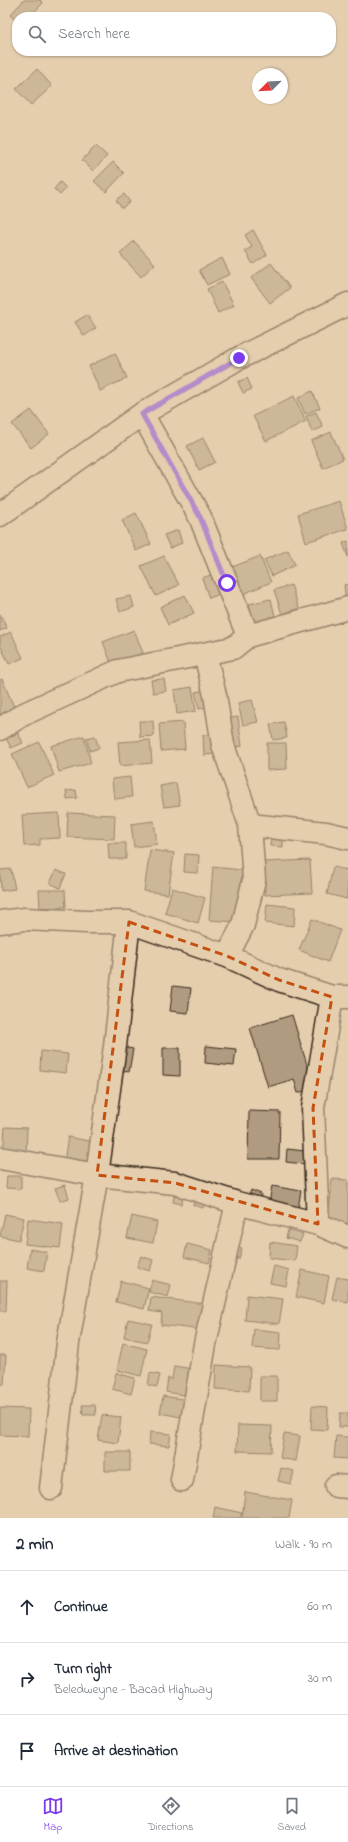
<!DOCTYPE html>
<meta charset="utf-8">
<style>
:root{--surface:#fff;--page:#f6f6f7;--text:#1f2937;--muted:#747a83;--line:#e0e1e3;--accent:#7c3aed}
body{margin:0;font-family:"Indie Flower",sans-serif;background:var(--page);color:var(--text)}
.compass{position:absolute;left:252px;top:68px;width:36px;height:36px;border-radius:50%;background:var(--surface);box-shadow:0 1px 3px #0004;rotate:246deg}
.stop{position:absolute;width:12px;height:12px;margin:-9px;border:3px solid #7c3aed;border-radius:50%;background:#fff}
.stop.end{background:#7c3aed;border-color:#fff;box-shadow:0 1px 4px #0008}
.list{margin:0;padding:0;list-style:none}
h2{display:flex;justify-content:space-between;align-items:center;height:52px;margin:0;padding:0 16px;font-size:17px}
h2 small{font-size:13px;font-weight:400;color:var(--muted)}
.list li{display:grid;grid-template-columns:26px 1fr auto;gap:12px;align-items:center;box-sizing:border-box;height:72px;padding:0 16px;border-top:1px solid var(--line)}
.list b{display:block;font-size:15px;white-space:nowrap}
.list p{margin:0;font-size:13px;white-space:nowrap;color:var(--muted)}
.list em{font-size:13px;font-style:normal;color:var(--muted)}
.icon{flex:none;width:22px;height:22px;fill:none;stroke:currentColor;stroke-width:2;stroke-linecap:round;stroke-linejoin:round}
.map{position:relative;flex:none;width:348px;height:1518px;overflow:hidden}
.search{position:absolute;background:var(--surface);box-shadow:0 1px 3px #0004;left:12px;right:12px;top:12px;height:44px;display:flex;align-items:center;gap:10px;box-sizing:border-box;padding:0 14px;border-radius:16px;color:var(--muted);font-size:15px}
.sheet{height:268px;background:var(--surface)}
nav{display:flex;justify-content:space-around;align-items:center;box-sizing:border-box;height:56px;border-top:1px solid var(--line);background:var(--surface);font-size:11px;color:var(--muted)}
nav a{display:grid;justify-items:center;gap:2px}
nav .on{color:var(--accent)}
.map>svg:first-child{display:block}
.building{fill:#b09b80;stroke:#3b2a1e}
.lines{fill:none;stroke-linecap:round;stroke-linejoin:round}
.minor-casing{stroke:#3b2a1e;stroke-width:25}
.minor{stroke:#e4cead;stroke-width:22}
.route{stroke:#7c3aed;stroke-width:5}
.marked{fill:none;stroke:#c55010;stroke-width:3;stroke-dasharray:8 5;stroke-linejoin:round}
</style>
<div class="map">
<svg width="348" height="1518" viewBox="0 0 348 1518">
<rect width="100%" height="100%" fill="#e4cead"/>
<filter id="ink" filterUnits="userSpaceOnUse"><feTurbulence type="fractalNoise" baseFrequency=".025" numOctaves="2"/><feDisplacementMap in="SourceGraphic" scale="8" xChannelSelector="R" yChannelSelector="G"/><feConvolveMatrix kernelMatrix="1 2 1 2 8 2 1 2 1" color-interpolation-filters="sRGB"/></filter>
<g filter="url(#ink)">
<path class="building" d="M24,0H40L43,3L33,13L36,17H17V22L10,15Z
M37,69L52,86L31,105L16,89Z
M96,146L107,156L93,171L82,160Z
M113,162L124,173L106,192L94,181Z
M60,182L66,188L60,195L54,189Z
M124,194L130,202L122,208L116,200Z
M253,230L267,255L253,264L245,251L252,247L245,235Z
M134,241L155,264L141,277L120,254Z
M222,258L230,274L207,285L199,270Z
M271,263L290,288L270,303L251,278Z
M222,282L234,305L218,313L207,289Z
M87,315L96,328L84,336L75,322Z
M115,353L127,378L100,391L89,366Z
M247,378L252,389L243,393L238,382Z
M312,391L320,408L305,414L298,398Z
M294,396L306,421L266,441L253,416Z
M31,410L49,434L31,448L12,424Z
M316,412L323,427L312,432L306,416Z
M331,432L343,459L323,468L311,441Z
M203,438L215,462L199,470L187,446Z
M339,501L348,529L306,542L298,514Z
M136,513L151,544L136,551L122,520Z
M178,530L182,543L170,548L164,535Z
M348,541V557L343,543Z
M288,550L295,565L272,576L264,560Z
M164,556L179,585L156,596L141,566Z
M260,556L271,582L241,595L230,568Z
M217,573L225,592L209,598L202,578Z
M348,584V604H346L344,585Z
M291,585L299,608L282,614L274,590Z
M185,595L194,613L168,625L160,607Z
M131,596L134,607L120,612L116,599Z
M271,599L275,616L253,622L249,604Z
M0,614L7,628L0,631Z
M134,630L143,653L112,665L103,642Z
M11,632L23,658L9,664L0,645V637Z
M2,679L15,709L0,715V680Z
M164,679L166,691L153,693L151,680Z
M192,687L196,711L177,714L174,690Z
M206,690L209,707L199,709L195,692Z
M252,700L258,722L243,725L238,703Z
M238,717L242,746L227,748L223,719Z
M139,721H153L154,736L140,737Z
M183,722L185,749L161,751L159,724Z
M284,722L287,738L273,740L270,724Z
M18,733L23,743L11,748L6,738Z
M203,735H215L216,754L204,755Z
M84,736L91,763L59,772L51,746Z
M95,736L99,748L90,751L86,738Z
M150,740L152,763L120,766L118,742Z
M39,742L54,775L27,787L12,754Z
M267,743H286L287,769L267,770Z
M130,777L132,797L114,799L112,779Z
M176,783L180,805L164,807L160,786Z
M76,790L77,798L67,799L66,791Z
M59,813L60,838L40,839V845L24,846L22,815Z
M68,813L115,815L114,839L67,837Z
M154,821L157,844L134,847L131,824Z
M271,834L283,835V847L270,846Z
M108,843H126V859H109Z
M150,850L174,853L168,894L144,891Z
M185,854L199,855L198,873L184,872Z
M310,860L312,893L265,895L264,862Z
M213,867L242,870L237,922L209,920Z
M333,867L348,870L347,899L327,894Z
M11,869L15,889L1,891L0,870Z
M56,870L66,874L60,888L50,883Z
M172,888L205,898L198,923L165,913Z
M39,890H65L66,907L40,908Z
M267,904L295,907L294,926L265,923Z
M312,919L340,930L328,962L299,950Z
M173,986L191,988L188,1013L170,1011Z
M292,1015L314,1088L298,1093L294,1079L268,1087L250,1028Z
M206,1046L236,1049L234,1066L205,1063Z
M121,1047L133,1049L129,1072L118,1070Z
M163,1048H180V1076L163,1075Z
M41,1051L68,1054L66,1073L40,1070Z
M249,1111L280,1112L279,1159H248Z
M5,1127L27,1128L26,1156L3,1154Z
M68,1137L94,1142L89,1166L64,1161Z
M287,1149L305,1151L304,1164L286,1162Z
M7,1176H21V1189L6,1188Z
M332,1179L348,1180V1225L328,1223Z
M65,1185L69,1198L60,1201L55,1188Z
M272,1186L301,1191L298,1208L268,1209Z
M251,1190L261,1194L259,1201L248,1198Z
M174,1196L183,1198L181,1204L173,1202Z
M196,1198L206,1202L203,1208L193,1205Z
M5,1214L24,1218L19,1240L0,1236Z
M132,1216L157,1222L153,1243L127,1238Z
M28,1219L63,1224L60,1248L25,1244Z
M288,1230L303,1234L300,1242L286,1238Z
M270,1242L297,1246L295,1261L269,1258Z
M187,1244L212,1250L209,1263L184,1257Z
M234,1246L242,1248L239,1259L231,1257Z
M30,1249L47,1252L44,1271L27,1268Z
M141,1256L153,1260L150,1271L137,1267Z
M274,1266L289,1270L286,1286L270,1283Z
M302,1270L329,1276L324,1303L296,1297Z
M337,1277L348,1279V1302L332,1299Z
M152,1280L171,1285L168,1297L149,1292Z
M0,1281H7L6,1311H0Z
M121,1281L149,1288L144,1309L116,1302Z
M247,1295L283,1299L279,1324L245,1320Z
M151,1297L206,1304L203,1330L161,1325L162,1313L149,1311Z
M128,1319L152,1324L147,1342L124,1337Z
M254,1329L281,1332L280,1350L252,1348Z
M123,1343L147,1349L141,1376L117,1370Z
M0,1355H6L4,1384H0Z
M216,1365L250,1367L249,1391L215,1389Z
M174,1366L193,1369L189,1396L166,1392L168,1378L172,1379Z
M116,1373L135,1378L131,1394L112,1389Z
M150,1373L160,1375L157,1387L148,1385Z
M260,1376H277V1401H260Z
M163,1396L189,1400L186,1418L160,1413Z
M82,1405H95L96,1415H83Z
M312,1406L328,1407L327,1430L311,1429Z
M0,1408L29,1409L28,1436L0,1435Z
M340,1413H348V1427H339Z
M102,1415L121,1417L118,1443L98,1440Z
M238,1425L272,1426L271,1452L237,1451Z
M150,1432L171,1434L169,1446L149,1444Z
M284,1434L300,1436L296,1461L280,1458Z
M336,1436L348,1437V1459L334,1458Z
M105,1452H130V1471H105Z
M281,1468L294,1471L291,1484L278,1481Z
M245,1492L292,1500L289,1518H242Z
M215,1507L242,1513L240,1518H213Z"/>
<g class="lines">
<defs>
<path id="minor" d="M142,414L200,517L248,636
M0,515L142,414L239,358L348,304
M205,654L215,695L223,745L250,825L254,880L243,925L227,956
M0,729L24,714L118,671L233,648L248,636L348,608
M250,825L326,833L348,838
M0,922L25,919L86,922H129L227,956L279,980L332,997H348
M0,1158L97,1175L175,1183L237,1203L318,1224L348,1237
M318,1224L313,1108L332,997
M182,1480L205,1344L237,1203
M336,1486L348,1487
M51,1488L68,1343L97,1175L115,1046L129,922"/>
</defs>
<use href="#minor" class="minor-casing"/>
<use href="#minor" class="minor"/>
</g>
</g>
<g class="lines" filter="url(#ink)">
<path class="route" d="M227,583L200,517L142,414L239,358"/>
</g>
<path d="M0 0H348V1518H0ZM129,922L227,956L279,980L332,997L313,1108L318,1224L175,1183L97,1175Z" fill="#e4cead" fill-opacity=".55" fill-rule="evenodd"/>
<path class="marked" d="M129,922L227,956L279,980L332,997L313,1108L318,1224L175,1183L97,1175Z"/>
</svg>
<svg class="compass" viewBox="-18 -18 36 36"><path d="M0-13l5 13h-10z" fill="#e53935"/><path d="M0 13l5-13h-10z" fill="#747a83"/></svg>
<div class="stop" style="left:227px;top:583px"></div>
<div class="stop end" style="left:239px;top:358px"></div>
<div class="search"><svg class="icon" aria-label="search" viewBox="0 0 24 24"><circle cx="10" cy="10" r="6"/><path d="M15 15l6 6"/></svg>Search here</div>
</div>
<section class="sheet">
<h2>2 min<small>Walk · 90 m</small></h2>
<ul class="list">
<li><svg class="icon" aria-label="ahead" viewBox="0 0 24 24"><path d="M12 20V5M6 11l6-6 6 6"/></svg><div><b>Continue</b></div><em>60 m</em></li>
<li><svg class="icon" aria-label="right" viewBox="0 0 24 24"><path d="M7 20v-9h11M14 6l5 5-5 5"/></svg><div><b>Turn right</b><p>Beledweyne - Bacad Highway</p></div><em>30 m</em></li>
<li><svg class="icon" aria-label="arrive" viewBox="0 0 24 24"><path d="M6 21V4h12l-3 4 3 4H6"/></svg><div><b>Arrive at destination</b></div></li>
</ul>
</section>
<nav>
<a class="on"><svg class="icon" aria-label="map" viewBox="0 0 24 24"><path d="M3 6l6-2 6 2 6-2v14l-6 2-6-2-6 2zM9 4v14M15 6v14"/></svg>Map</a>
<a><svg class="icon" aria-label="directions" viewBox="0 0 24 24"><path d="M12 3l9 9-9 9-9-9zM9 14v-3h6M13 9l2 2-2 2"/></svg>Directions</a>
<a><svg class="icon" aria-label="saved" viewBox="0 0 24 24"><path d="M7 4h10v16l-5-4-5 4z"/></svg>Saved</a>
</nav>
